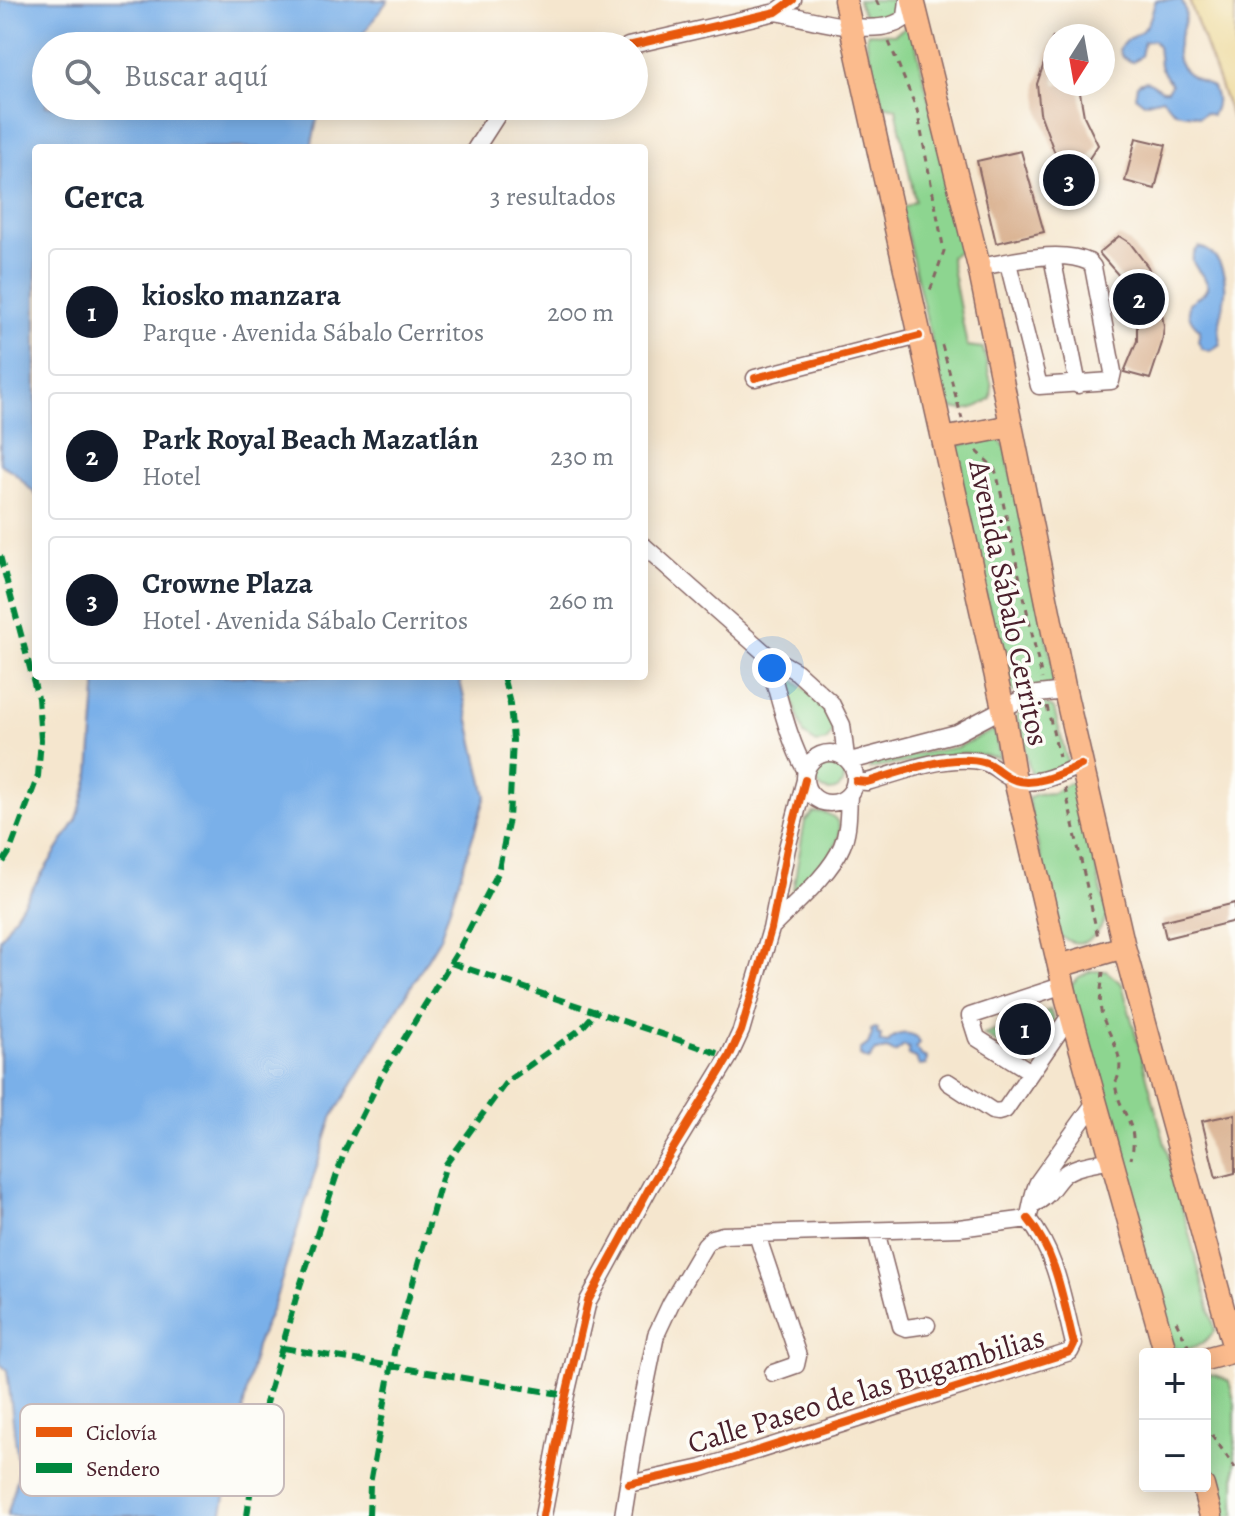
<!DOCTYPE html>
<html lang="es">
<meta charset="utf-8">
<style>
:root{--surface:#fff;--page:#f6f6f7;--text:#1f2937;--muted:#747a83;--line:#e0e1e3;--accent:#111827}
body{margin:0;font-family:Alegreya,serif;background:var(--page);color:var(--text)}
.controls{position:absolute;right:24px;bottom:24px;display:grid;overflow:hidden;border-radius:8px;box-shadow:0 4px 20px #0003}
.controls button{width:72px;height:72px;display:grid;place-items:center;padding:0;border:0;border-bottom:2px solid var(--line);background:var(--surface);color:var(--text);font:40px sans-serif}
.compass{position:absolute;left:1043px;top:24px;width:72px;height:72px;border-radius:50%;background:var(--surface);box-shadow:0 4px 20px #0003;rotate:191deg}
.you{position:absolute;left:772px;top:668px;width:28px;height:28px;margin:-20px;border:6px solid #fff;border-radius:50%;background:#1a73e8;box-shadow:0 0 0 12px #1a73e833}
.badge{display:grid;place-items:center;width:52px;height:52px;border-radius:50%;background:var(--accent);color:#fff;font-size:26px;font-weight:700}
.pin{position:absolute;translate:-50% -50%;border:4px solid #fff;box-shadow:0 2px 8px #0006}
.list{margin:0;padding:0;list-style:none}
h2{display:flex;justify-content:space-between;align-items:center;height:104px;margin:0;padding:0 32px;font-size:34px}
h2 small{font-size:26px;font-weight:400;color:var(--muted)}
.list li{display:grid;grid-template-columns:52px 1fr auto;gap:24px;align-items:center;box-sizing:border-box;height:128px;margin:0 16px 16px;padding:0 16px;border:2px solid var(--line);border-radius:8px}
.list b{display:block;font-size:30px;white-space:nowrap}
.list p{margin:0;font-size:26px;white-space:nowrap;color:var(--muted)}
.list em{font-size:26px;font-style:normal;color:var(--muted)}
.icon{flex:none;width:44px;height:44px;fill:none;stroke:currentColor;stroke-width:2;stroke-linecap:round;stroke-linejoin:round}
.map{position:relative;flex:none;width:1235px;height:1516px;overflow:hidden}
.search{position:absolute;background:var(--surface);box-shadow:0 4px 20px #0003;left:32px;top:32px;width:616px;height:88px;display:flex;align-items:center;gap:20px;box-sizing:border-box;padding:0 28px;border-radius:44px;color:var(--muted);font-size:30px}
.panel{position:absolute;background:var(--surface);box-shadow:0 4px 20px #0003;left:32px;top:144px;width:616px;height:536px;border-radius:8px}
.map>svg:first-child{display:block}
.green{fill:#8dd590;stroke:#6c7a5e;stroke-width:2}
.sand{fill:#eeda9e;stroke:#9c7c64;stroke-width:2}
.water{fill:#7ab0e9;stroke:#62688a;stroke-width:2}
.building{fill:#dbb595}
.lines{fill:none;stroke-linecap:round;stroke-linejoin:round}
.minor-casing{stroke:#866564;stroke-width:19}
.major-casing{stroke:#866564;stroke-width:25}
.path{stroke:#866564;stroke-width:3;stroke-dasharray:6 6;stroke-linecap:butt}
.minor{stroke:#fff;stroke-width:16}
.major{stroke:#fbbb8d;stroke-width:22}
.quiet{stroke:#00873e;stroke-width:6;stroke-dasharray:12 6;stroke-linecap:butt}
.cycleway-casing{stroke:#fdfcf7;stroke-width:13}
.cycleway{stroke:#e8590c;stroke-width:8}
.labels{text-anchor:middle;dominant-baseline:central;stroke-width:7;stroke-linejoin:round;paint-order:stroke}
.street-label{font-size:30px;fill:#4a1f2b;stroke:#fdfcf7}
.key{fill:#fdfcf7;stroke:#c7baba;stroke-width:2}
.key-label{font-size:22px;fill:#4a1f2b}
</style>
<div class="map">
<svg width="1235" height="1516" viewBox="0 0 1235 1516">
<rect width="100%" height="100%" fill="#fdfcf7"/>
<filter id="ink" filterUnits="userSpaceOnUse"><feTurbulence type="fractalNoise" baseFrequency=".0125" numOctaves="2"/><feDisplacementMap in="SourceGraphic" scale="16" xChannelSelector="R" yChannelSelector="G"/><feConvolveMatrix kernelMatrix="1 2 1 2 8 2 1 2 1" color-interpolation-filters="sRGB"/></filter>
<filter id="wash" filterUnits="userSpaceOnUse"><feTurbulence type="fractalNoise" baseFrequency=".006" numOctaves="4" result="noise"/><feDisplacementMap in="SourceGraphic" scale="32" xChannelSelector="R" yChannelSelector="G"/><feGaussianBlur stdDeviation="1.8" result="paint"/><feColorMatrix in="noise" values="0 0 0 0 0 0 0 0 0 0 0 0 0 0 0 0 0 1.4 0 .05"/><feComposite in="paint" operator="in"/></filter>
<g filter="url(#wash)">
<rect width="100%" height="100%" fill="#f5e6ce"/>
<path class="green" d="M858,0H902L900,12L885,23C868,20 862,17 858,0Z
M911,24L964,247L950,257L967,346L983,348L992,387L991,398C976,410 965,412 947,407L901,209L915,201L896,108L878,104L866,38L868,33L894,34Z
M998,439L1005,446L1056,681C1043,691 1021,695 1006,690L954,451L958,445Z
M784,672L829,709L835,726L827,741L817,743L804,735Z
M1045,704L1054,709L1068,764L1061,770L1031,774L1016,718L1021,710Z
M994,730L1000,757L962,753L870,769V762L958,747Z
M816 777a14 14 0 1 1 28 0a14 14 0 1 1-28 0Z
M1069,783L1077,785L1107,915C1097,940 1080,953 1056,933L1028,798L1036,794L1052,793Z
M823,812C829,814 836,817 838,823C849,844 804,886 791,901L805,821L813,813Z
M1091,971H1106L1122,984L1215,1330C1204,1345 1196,1348 1178,1350L1169,1342L1070,986L1079,977Z
M1050,1010L1054,1022L1026,1059L984,1035Z
M1205,1374L1216,1375L1229,1381L1235,1404V1516H1214L1205,1485Z"/>
<path class="sand" d="M1189,0H1235V127Z"/>
<path class="water" d="M0,0H388L354,46H46V106H320L311,148H36V495L14,472L0,464Z
M1156,0H1181C1199,23 1157,51 1190,75C1197,80 1205,83 1213,87C1217,98 1218,104 1212,115L1205,113L1199,117C1191,112 1183,116 1175,111C1169,108 1167,102 1162,98L1144,103L1135,96L1137,85C1147,76 1153,85 1162,90H1167L1171,85L1160,66L1158,46L1153,40L1144,42L1141,56L1132,62L1122,57L1119,50C1124,37 1139,37 1147,25C1152,17 1152,8 1156,0Z
M1199,247C1208,249 1214,254 1219,262C1235,294 1215,314 1220,344L1210,351L1202,349L1198,341L1200,330C1191,322 1187,316 1189,303L1204,293L1208,286C1204,271 1182,263 1199,247Z
M97,676H459L486,796L440,938L332,1118L275,1301L256,1346L221,1516H7L19,1472L7,1370L0,1364V939L77,819L90,773Z
M875,1028L878,1029L877,1034L881,1035L880,1042L888,1043C893,1033 907,1031 917,1037L920,1043L916,1048L922,1056L927,1058L926,1065L919,1066L916,1058L908,1055L909,1048L904,1046L895,1053L887,1049L876,1051L869,1060L860,1056V1050L868,1044L872,1034L871,1030Z"/>
<g id="blocks">
<path class="building" d="M1053,36L1055,84H1081L1080,93L1084,116L1098,145L1078,175L1054,151L1040,113L1037,84Z
M1136,138L1166,145L1155,189L1125,181Z
M1021,151L1044,232L996,243L977,161Z
M1119,236L1130,243L1148,267L1159,296L1164,327L1162,343L1150,379L1124,372L1137,341V319L1130,294L1121,278L1099,253Z
M1235,903V921L1166,938L1162,921Z
M1235,1114V1173L1216,1178L1202,1121Z"/>
</g>
</g>
<g filter="url(#ink)">
<use href="#blocks" fill-opacity="0" stroke="#866564" stroke-width="2"/>
<g class="lines">
<defs>
<path id="minor" d="M776,12C808,18 880,41 906,17L908,0
M628,46L776,12L793,0
M476,148L503,106
M1052,257L1078,385
M979,267C1012,262 1058,248 1089,262L1093,267L1113,372L1111,381L1039,386L1008,263
M755,378L919,336
M644,546L766,654L797,672L831,703L842,725L846,757
M766,654C779,693 786,736 806,771
M805 778a25 25 0 1 1 50 0a25 25 0 1 1-50 0Z
M850,761L957,733L1029,695L1065,691
M856,781L867,782C900,773 935,758 970,760C995,761 996,773 1015,780C1036,787 1062,773 1081,765
M772,927C793,905 830,875 842,846C849,830 848,813 849,796
M1031,1072L977,1038L970,1016L1064,985
M948,1082L992,1111L998,1112L1005,1110L1071,1014
M1033,1204C1048,1198 1051,1188 1061,1177C1072,1165 1095,1164 1111,1160
M1028,1219C1032,1206 1032,1194 1038,1182L1096,1101
M876,1231L901,1326L906,1328L927,1325
M757,1235L798,1356L796,1365L773,1373
M629,1484L702,1468L1070,1352L1074,1344C1063,1301 1057,1254 1028,1219
M543,1516L566,1395L588,1301L651,1185L729,1057L741,1031L771,929L787,848L805,780
M623,1516L638,1423L656,1335L671,1303L705,1245L712,1238L723,1235L959,1228L1028,1219"/>
<path id="major" d="M845,0L1003,708L1015,780L1067,1000L1166,1354
M913,0L979,267L1065,691L1124,947L1235,1352
M943,439L1011,426
M1059,966L1124,947
M1205,1359L1235,1351
M1203,1486L1211,1516"/>
</defs>
<use href="#minor" class="minor-casing"/>
<use href="#major" class="major-casing"/>
<path class="path" d="M876,0L881,11
M889,42L917,110L944,251L930,291
M942,345L962,419
M977,451L994,468L997,475L1042,679
M1047,706L1059,757
M1065,788L1098,937
M1103,972C1102,984 1099,999 1101,1011C1106,1034 1130,1059 1115,1083C1119,1115 1140,1122 1131,1159
M1176,1321L1190,1350
M1205,1425L1235,1468"/>
<use href="#minor" class="minor"/>
<use href="#major" class="major"/>
<path class="quiet" d="M0,556L38,698L41,740L38,776L9,853L0,867
M451,963L729,1057
M283,1348L566,1395
M247,1516L260,1424L296,1298L345,1150L383,1073L458,951L498,873L509,819L513,740L510,704L503,676
M369,1516L370,1484L395,1347L446,1164L507,1081L581,1029L598,1010"/>
<defs>
<path id="cycleway" d="M628,46L776,12L793,0
M755,378L919,336
M856,781L867,782C900,773 935,758 970,760C995,761 996,773 1015,780C1036,787 1062,773 1081,765
M629,1484L702,1468L1070,1352L1074,1344C1063,1301 1057,1254 1028,1219
M543,1516L566,1395L588,1301L651,1185L729,1057L741,1031L771,929L787,848L805,780"/>
</defs>
<use href="#cycleway" class="cycleway-casing"/>
<use href="#cycleway" class="cycleway"/>
</g>
</g>
<g class="labels">
<g class="street-label">
<text transform="translate(1009 603) rotate(78)">Avenida Sábalo Cerritos</text>
<text transform="translate(866 1390) rotate(-17)">Calle Paseo de las Bugambilias</text>
</g>
</g>
<rect x="20" y="1404" width="264" height="92" rx="12" class="key"/>
<rect x="36" y="1427" width="36" height="10" fill="#e8590c"/>
<rect x="36" y="1463" width="36" height="10" fill="#00873e"/>
<g class="key-label">
<text x="86" y="1440">Ciclovía</text>
<text x="86" y="1476">Sendero</text>
</g>
</svg>
<div class="controls">
<button>+</button>
<button>−</button>
</div>
<svg class="compass" viewBox="-18 -18 36 36"><path d="M0-13l5 13h-10z" fill="#e53935"/><path d="M0 13l5-13h-10z" fill="#747a83"/></svg>
<div class="you"></div>
<div class="pin badge" style="left:1025px;top:1029px">1</div>
<div class="pin badge" style="left:1139px;top:299px">2</div>
<div class="pin badge" style="left:1069px;top:180px">3</div>
<div class="search"><svg class="icon" aria-label="search" viewBox="0 0 24 24"><circle cx="10" cy="10" r="6"/><path d="M15 15l6 6"/></svg>Buscar aquí</div>
<section class="panel">
<h2>Cerca<small>3 resultados</small></h2>
<ul class="list">
<li><span class="badge">1</span><div><b>kiosko manzara</b><p>Parque · Avenida Sábalo Cerritos</p></div><em>200 m</em></li>
<li><span class="badge">2</span><div><b>Park Royal Beach Mazatlán</b><p>Hotel</p></div><em>230 m</em></li>
<li><span class="badge">3</span><div><b>Crowne Plaza</b><p>Hotel · Avenida Sábalo Cerritos</p></div><em>260 m</em></li>
</ul>
</section>
</div>
